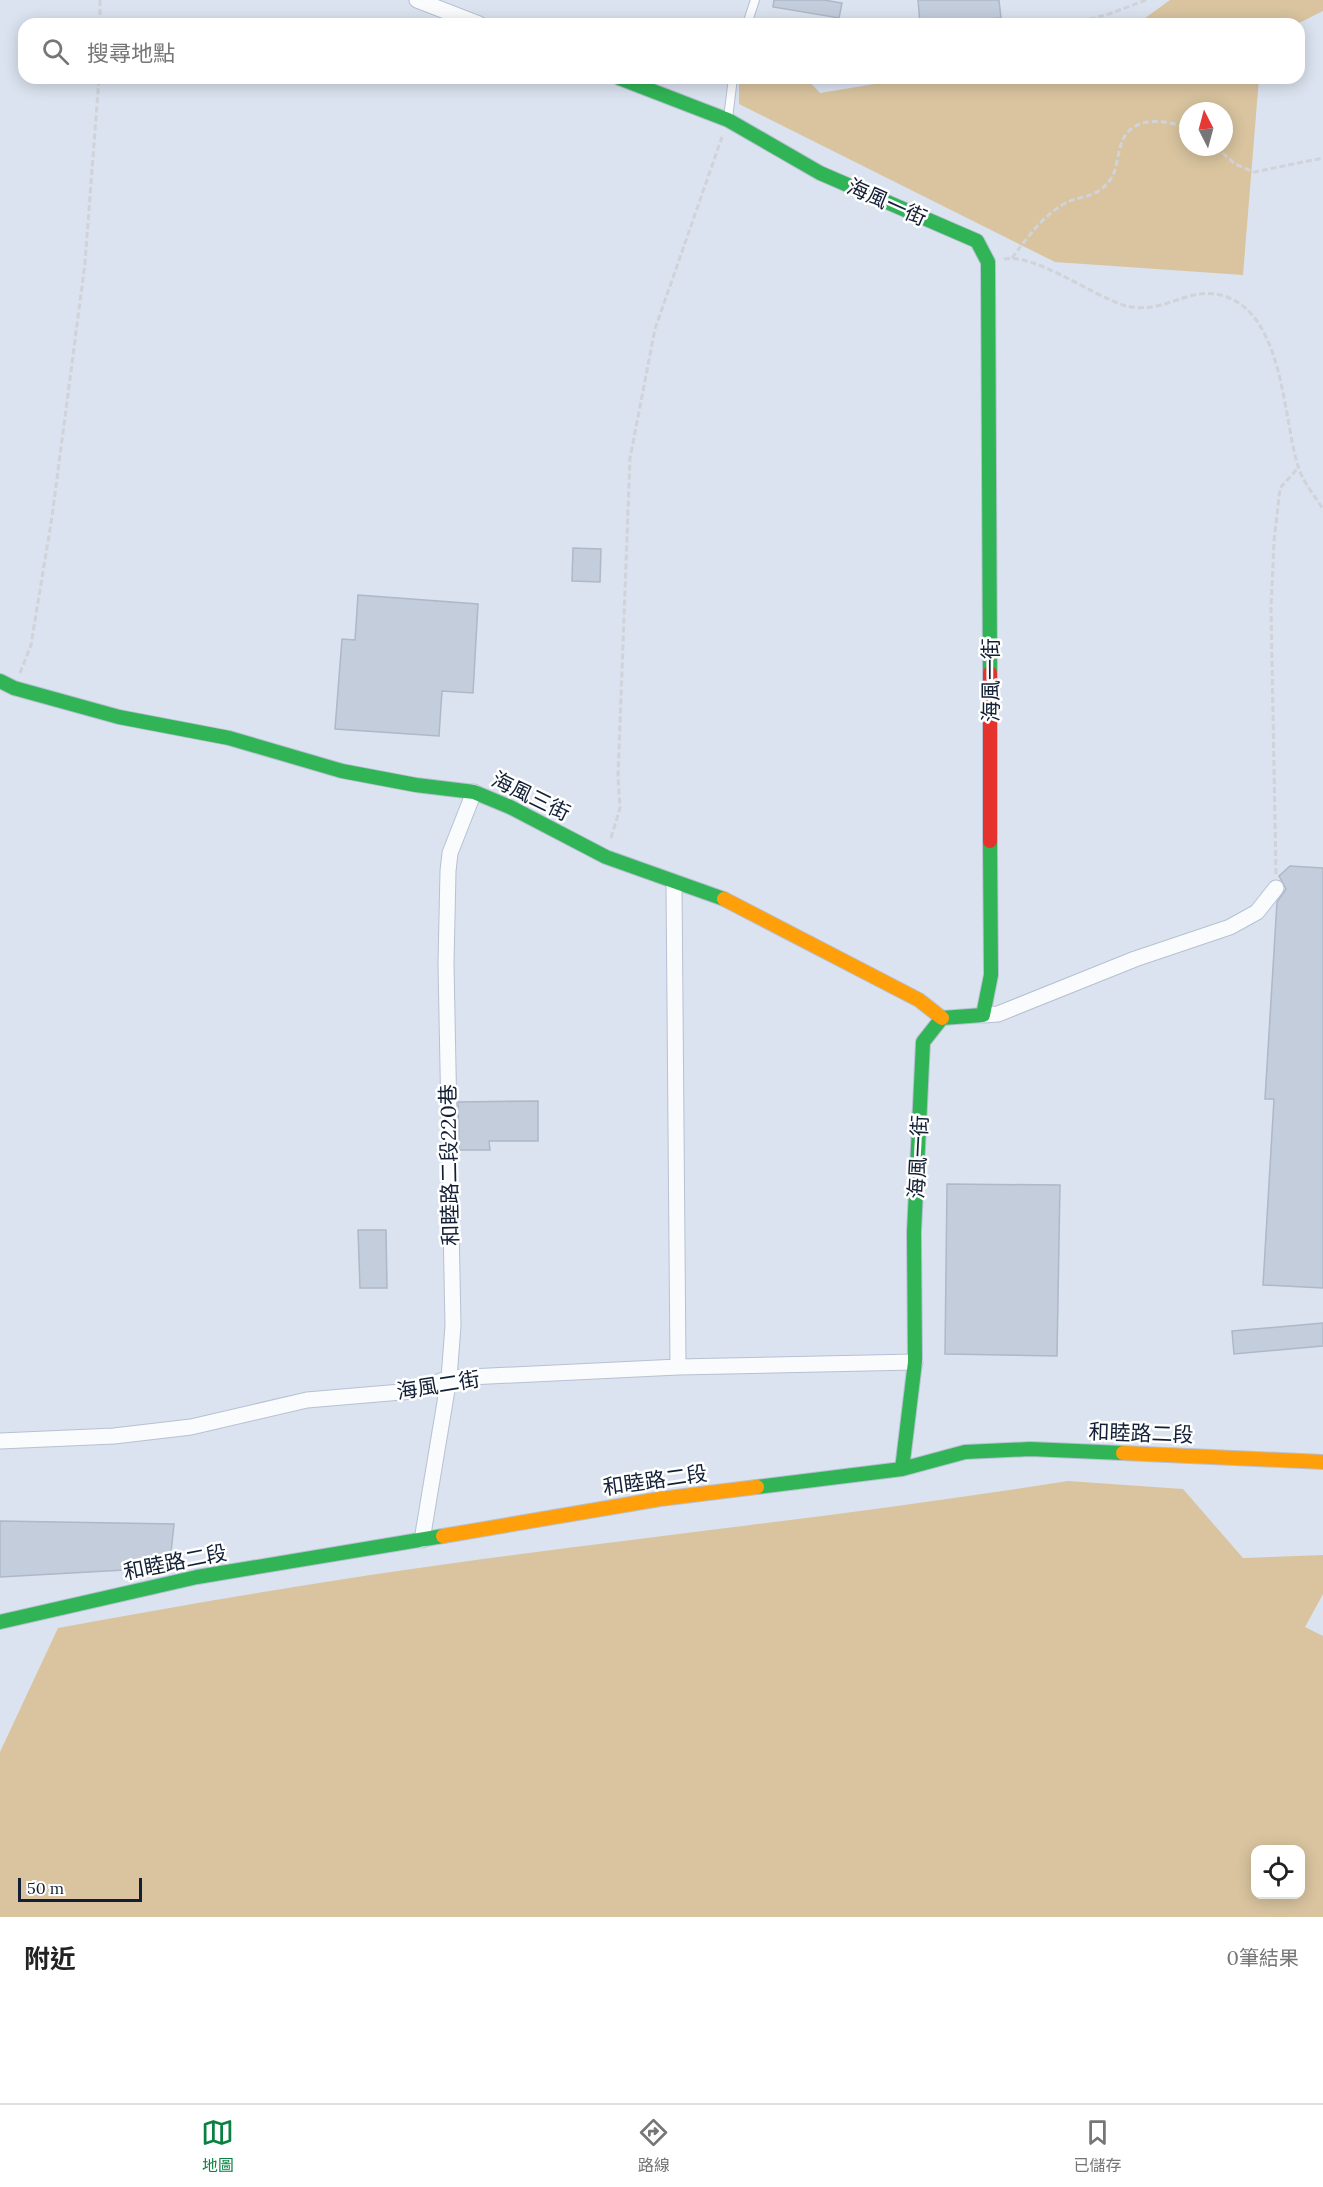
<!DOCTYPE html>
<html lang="zh-TW">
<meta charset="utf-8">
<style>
:root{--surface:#fff;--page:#f6f6f6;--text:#222;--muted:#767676;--line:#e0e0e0;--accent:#0b8043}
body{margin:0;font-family:Lora,"Noto Sans TC",serif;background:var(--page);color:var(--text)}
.controls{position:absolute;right:18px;bottom:18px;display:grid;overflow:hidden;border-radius:12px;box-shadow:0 3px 15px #0003}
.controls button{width:54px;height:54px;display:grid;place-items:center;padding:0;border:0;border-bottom:2px solid var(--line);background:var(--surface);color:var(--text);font:30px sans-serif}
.compass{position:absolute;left:1179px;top:102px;width:54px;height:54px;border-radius:50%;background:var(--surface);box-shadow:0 3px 15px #0003;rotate:354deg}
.scale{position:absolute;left:18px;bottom:15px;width:124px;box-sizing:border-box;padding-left:6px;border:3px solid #121f35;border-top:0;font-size:16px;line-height:21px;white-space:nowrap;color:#121f35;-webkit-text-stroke:4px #fff;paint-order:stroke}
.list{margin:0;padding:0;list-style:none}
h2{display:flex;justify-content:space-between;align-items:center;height:78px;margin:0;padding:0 24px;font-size:26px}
h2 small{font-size:20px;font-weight:400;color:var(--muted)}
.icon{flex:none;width:33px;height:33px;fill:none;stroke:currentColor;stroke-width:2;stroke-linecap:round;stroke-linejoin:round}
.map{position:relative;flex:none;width:1323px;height:1917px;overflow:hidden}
.search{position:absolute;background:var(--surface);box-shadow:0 3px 15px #0003;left:18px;right:18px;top:18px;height:66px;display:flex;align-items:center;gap:15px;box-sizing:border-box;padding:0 21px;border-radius:18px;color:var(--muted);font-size:22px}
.sheet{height:186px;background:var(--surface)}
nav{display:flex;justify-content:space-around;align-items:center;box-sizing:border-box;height:84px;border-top:2px solid var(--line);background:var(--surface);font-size:16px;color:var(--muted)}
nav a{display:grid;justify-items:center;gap:3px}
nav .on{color:var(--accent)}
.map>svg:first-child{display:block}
.green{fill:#d9c49f;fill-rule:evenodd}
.building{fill:#c3cddc;stroke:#adb8c8;stroke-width:1.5}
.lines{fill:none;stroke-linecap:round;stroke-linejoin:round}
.lane-casing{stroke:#b6c1d2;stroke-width:10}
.street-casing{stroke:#b6c1d2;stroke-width:17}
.fast-casing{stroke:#b6c1d2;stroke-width:16}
.slow-casing{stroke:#b6c1d2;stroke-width:16}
.jam-casing{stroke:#b6c1d2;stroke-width:16}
.path{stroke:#d0d3d7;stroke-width:3;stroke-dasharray:6 3;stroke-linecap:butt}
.lane{stroke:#fafbfd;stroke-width:8}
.street{stroke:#fafbfd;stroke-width:15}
.fast{stroke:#30b455;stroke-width:14}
.slow{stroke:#ff9f0a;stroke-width:14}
.jam{stroke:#e5322d;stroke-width:14}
.labels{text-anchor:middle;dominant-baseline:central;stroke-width:5;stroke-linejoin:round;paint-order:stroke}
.street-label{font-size:21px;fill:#121f35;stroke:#fff}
</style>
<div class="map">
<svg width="1323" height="1917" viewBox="0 0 1323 1917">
<rect width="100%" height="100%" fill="#dbe3f0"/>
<path class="green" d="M1170,0H1323V11L1297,24H1137Z
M739,78H806L820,93L911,78H1259L1243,275L1055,262L739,104ZM1188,111H1224V147H1188Z
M1068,1481L1183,1489L1243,1558L1323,1555V1594L1305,1627L1323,1636V1917H0V1752L58,1628C199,1602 341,1578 483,1559C678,1533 873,1512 1068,1481ZM1256,1850H1300V1894H1256Z"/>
<path class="building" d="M774,0H824L842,3L839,18L773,7Z
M918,0H999L1001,18L920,24Z
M573,548L601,549L600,582L572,581Z
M358,595L478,604L473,693L442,691L439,736L335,729L342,639L355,640Z
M1290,866L1323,868V1288L1263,1285L1274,1099H1265L1277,902L1286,889L1279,876Z
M538,1101V1141H489L490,1150H459L458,1102Z
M947,1184L1060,1185L1057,1356L945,1354Z
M358,1230H386L387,1288H360Z
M1323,1323V1346L1234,1354L1232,1331Z
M0,1521L174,1524L170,1562L141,1560L142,1569L0,1577Z"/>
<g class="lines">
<defs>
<path id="lane" d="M747,24L755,0
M728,118L733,78"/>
<path id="street" d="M417,0L479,24
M674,884L678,1367
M983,1015L998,1014L1135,959L1230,927L1257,912L1276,888
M0,1441L114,1436L191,1427L307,1400L413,1391L449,1378L678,1367L915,1362
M422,1540L449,1378L453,1326L446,964L448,871L450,853L474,792"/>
<path id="fast" d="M619,78L728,120L820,173L977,241L988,262L990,673
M0,681L14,688L119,717L229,738L342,771L416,785L474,792L510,807L606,857L724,899
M902,1469L915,1362L914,1232L923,1042L942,1018L983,1015L991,975L990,841
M757,1487L902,1469L965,1452L1030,1449L1123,1453
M0,1622L197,1577L443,1536"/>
<path id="slow" d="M724,899L919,1000L942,1018
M1123,1453L1323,1462
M443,1536L660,1499L757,1487"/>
<path id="jam" d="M990,673V841"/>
</defs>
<use href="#lane" class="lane-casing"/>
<use href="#street" class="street-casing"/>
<use href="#fast" class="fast-casing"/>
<use href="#slow" class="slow-casing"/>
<use href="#jam" class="jam-casing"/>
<path class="path" d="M100,0V24
M1072,24L1109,14L1146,0
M1216,147L1235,164L1254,172L1323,158
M1012,258C1027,238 1041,218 1062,205C1080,194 1095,200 1110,180C1121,165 1115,138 1134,127C1149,117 1172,123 1188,127
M1004,259C1034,253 1092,295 1123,305C1160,316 1185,289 1216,294C1284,306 1282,415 1298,466C1302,481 1315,496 1323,509
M20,673L31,645L52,517L85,263L99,78
M611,838L620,808L618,777L630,458L655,329L722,137
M1276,874L1271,608L1274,541L1280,488L1298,468"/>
<use href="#lane" class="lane"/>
<use href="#street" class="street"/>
<use href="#fast" class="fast"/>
<use href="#slow" class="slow"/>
<use href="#jam" class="jam"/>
</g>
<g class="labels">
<g class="street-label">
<text transform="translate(887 202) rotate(24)">海風一街</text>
<text transform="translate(990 680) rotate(-90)">海風一街</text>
<text transform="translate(531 796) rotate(26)">海風三街</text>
<text transform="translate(918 1157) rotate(-87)">海風一街</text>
<text transform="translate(449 1165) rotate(-91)">和睦路二段220巷</text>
<text transform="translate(438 1385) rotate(-9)">海風二街</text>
<text transform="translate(1141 1433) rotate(2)">和睦路二段</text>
<text transform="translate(655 1480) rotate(-8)">和睦路二段</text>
<text transform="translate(175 1562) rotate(-11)">和睦路二段</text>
</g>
</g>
</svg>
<div class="controls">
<button><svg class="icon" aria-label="locate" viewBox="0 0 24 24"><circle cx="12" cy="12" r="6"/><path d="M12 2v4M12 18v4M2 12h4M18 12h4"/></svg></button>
</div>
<svg class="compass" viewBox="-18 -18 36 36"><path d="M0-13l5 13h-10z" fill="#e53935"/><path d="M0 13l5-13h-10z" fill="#767676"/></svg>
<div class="scale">50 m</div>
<div class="search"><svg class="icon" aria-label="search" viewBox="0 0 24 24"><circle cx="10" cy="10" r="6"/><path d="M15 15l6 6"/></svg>搜尋地點</div>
</div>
<section class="sheet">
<h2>附近<small>0筆結果</small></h2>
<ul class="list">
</ul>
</section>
<nav>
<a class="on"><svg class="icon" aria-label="map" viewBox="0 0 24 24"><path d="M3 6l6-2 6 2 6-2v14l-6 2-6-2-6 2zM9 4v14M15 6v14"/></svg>地圖</a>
<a><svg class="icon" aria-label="directions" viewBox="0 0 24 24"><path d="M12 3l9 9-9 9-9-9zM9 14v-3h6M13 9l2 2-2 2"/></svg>路線</a>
<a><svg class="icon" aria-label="saved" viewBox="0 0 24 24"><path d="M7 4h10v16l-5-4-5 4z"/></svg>已儲存</a>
</nav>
